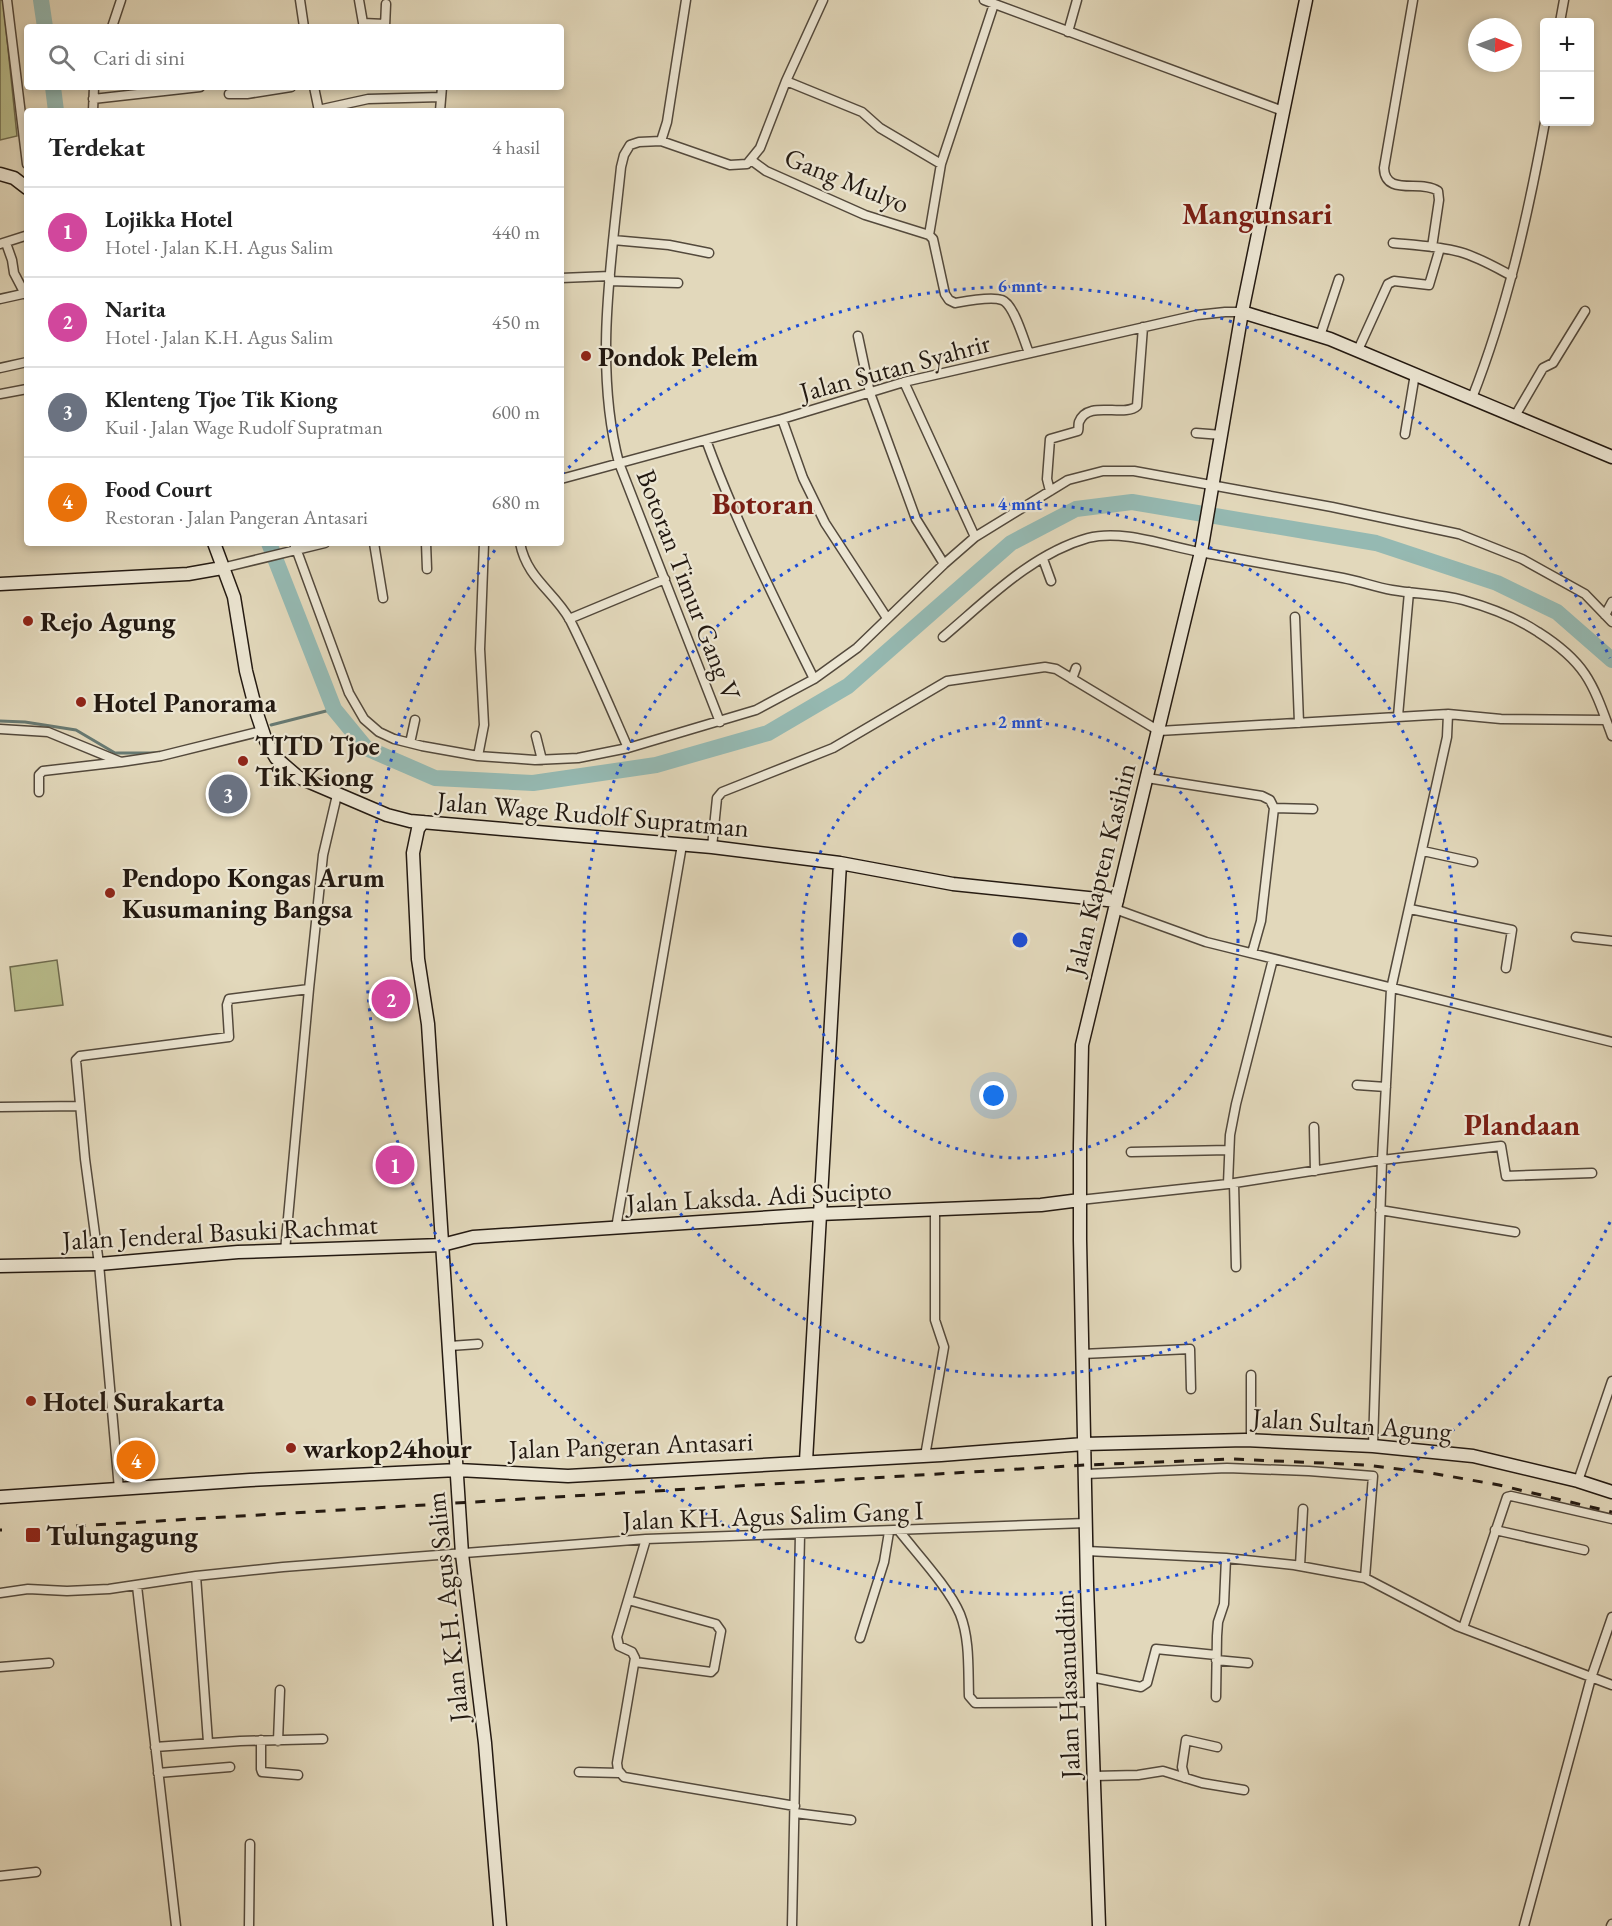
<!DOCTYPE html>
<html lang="id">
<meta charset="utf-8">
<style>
:root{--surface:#fff;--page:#f2f2f2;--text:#222;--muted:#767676;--line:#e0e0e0;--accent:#ea580c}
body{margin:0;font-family:"EB Garamond",serif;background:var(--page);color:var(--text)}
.controls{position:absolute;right:18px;top:18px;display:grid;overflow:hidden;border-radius:6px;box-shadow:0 3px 9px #0003}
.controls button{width:54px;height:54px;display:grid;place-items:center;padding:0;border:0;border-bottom:2px solid var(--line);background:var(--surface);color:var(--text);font:30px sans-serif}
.compass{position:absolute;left:1468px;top:18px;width:54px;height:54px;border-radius:50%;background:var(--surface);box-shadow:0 3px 9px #0003;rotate:91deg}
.you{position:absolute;left:994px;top:1096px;width:21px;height:21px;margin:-15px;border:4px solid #fff;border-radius:50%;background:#1a73e8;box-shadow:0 0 0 9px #1a73e833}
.badge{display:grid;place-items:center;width:39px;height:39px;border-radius:50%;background:var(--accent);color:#fff;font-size:20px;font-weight:700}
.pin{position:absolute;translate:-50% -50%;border:3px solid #fff;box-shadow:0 2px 6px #0006}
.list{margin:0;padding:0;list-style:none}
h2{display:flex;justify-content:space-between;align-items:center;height:78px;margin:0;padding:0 24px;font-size:26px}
h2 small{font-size:20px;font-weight:400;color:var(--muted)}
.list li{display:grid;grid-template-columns:39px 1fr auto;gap:18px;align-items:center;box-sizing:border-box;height:90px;padding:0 24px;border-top:2px solid var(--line)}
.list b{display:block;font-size:22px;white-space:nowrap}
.list p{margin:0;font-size:20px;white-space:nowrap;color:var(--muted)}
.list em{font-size:20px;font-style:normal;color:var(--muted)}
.icon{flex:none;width:33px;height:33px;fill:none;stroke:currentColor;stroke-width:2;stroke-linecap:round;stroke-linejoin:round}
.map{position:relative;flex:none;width:1612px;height:1926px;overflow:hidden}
.search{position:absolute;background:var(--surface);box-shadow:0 3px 9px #0003;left:24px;top:24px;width:540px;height:66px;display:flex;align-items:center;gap:15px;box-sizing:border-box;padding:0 21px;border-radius:6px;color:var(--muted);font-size:22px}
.panel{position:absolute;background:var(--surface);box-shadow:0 3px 9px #0003;left:24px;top:108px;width:540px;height:438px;border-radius:6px}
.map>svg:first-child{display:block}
.green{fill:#b9bd8c;stroke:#6e6b4e;stroke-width:1.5}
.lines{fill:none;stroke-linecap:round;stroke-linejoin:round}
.stream{stroke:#677972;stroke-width:3}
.river{stroke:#95b9b2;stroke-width:16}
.street-casing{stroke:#53493c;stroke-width:11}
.secondary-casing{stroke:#231911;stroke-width:15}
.street{stroke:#ece6d3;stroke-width:8}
.secondary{stroke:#ece6d3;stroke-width:12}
.rail{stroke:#231911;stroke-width:3;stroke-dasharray:10 10;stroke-linecap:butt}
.ring{fill:none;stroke:#1d4ed8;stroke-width:3;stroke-dasharray:3 6}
.poi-dot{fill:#8f2418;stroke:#ece6d3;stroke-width:2}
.labels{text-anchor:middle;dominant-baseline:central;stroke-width:4.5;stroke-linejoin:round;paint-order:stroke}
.street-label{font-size:27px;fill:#231911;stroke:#ece6d3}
.poi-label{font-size:27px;font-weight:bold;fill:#231911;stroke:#ece6d3;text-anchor:start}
.quarter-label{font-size:30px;font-weight:bold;fill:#7a1f14;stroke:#ece6d3}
.centre{fill:#1d4ed8;stroke:#ece6d3;stroke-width:3}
.ring-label{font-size:18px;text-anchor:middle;font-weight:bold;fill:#1d4ed8;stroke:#ece6d3;stroke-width:4.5;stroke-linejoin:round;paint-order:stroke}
</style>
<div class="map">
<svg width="1612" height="1926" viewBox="0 0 1612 1926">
<rect width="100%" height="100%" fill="#e2d8bb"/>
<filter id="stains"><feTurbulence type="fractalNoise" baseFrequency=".00333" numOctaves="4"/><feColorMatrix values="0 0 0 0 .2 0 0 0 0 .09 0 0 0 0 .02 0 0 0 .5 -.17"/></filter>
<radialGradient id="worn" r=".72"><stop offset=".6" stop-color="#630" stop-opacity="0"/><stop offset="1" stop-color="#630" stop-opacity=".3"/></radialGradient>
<path class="green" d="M0,0H3L17,136L0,140Z
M57,960L63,1005L15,1011L10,967Z"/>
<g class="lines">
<path class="stream" d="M0,721L25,722L76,730L115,753H158
M271,725L334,709"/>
<path class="river" d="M41,0L45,27
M53,87L56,111
M269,543L334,709L366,748L435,778L533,783L656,765L768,733L848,686L1011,543L1076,509L1132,502L1376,543L1497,583L1557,612L1612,660"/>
<defs>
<path id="street" d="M7,0L27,164
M300,0L304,27
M359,0L363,23L385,24
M984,0L1283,111
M1413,0L1384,168C1385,197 1421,179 1438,191L1439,200L1432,247
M1560,22L1564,0
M112,27L121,0
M385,27L386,4
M1068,32L1077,0
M786,81L862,112L880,128L941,164L994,4
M314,87L319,111
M229,94H247L291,87
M93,99L200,87
M318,110L368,99L441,97
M93,111L94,87
M440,111L442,87
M661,141L667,122L686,0
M751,160L766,171L865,215L929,235
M941,164L929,235L933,239L945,294L949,300L955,303C966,301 991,296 1002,300C1014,304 1024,341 1029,353
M613,240L669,245L709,253
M6,243L12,260L14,273L25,294
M1393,243C1415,245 1438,246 1460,252C1478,257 1495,267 1512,276
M0,244L25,236
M561,278L610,276
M609,281L678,283
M0,299L27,293
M858,336L870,393L916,519L944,564
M1320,336L1339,279
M1358,350L1388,284L1394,281L1429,285L1440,248
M0,368L27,362
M904,382L975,537
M0,394L27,389
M1472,398C1507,309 1528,215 1545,122
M1515,416L1543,368L1553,363L1585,311
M782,419L803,478L825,523L887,618
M1196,433L1222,435
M1405,434L1415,374
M706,440C736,522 775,600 814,679
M561,479L782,419L904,382L1197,315L1225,312H1242
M1050,491L1047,479L1050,439L1078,431C1079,428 1078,425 1079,422C1088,399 1124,418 1137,406L1143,327
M294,543L349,693L364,719L379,732L394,739L422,746L478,756L535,760L578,758L628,748L756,710L814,679L857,648L944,564L975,537L1068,480L1103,471H1134L1332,507L1459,534L1522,559L1585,594L1612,622
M374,543L383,598
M426,543L427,569
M520,543C527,579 554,591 570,620C591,662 609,705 628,748
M1043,559L1051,581
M222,568L325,543
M1605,615L1612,602
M1295,617L1299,723
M569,619L665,579
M943,637C987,600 1031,554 1088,538C1123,529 1166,546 1200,552C1248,561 1295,569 1343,578C1359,581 1375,587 1392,590C1415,594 1440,594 1463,600C1488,607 1517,618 1538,632C1587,663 1593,684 1612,736
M1072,679L1076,668
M1448,714L1501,719L1606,720
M1398,716L1409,592
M720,722L619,463C594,368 611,263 621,167L624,155L630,145L639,142L661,141L730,165L747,164L760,148L786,81L823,0
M0,729L48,732L121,762L161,756L262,731
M536,736L542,760
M410,743L415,720
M478,756L484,725L480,649L484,543
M1147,778L1262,796L1270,800L1274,808L1261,921L1252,953
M39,792V775L43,771L121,762
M1274,808L1313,809
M712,847L717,798L722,792L833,748L947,681L1045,667L1056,669L1159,731L1448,714L1447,737L1391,989L1382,1160L1373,1446
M1423,851L1473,862
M1115,909L1206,942L1612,1042
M1410,909L1512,930L1506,968
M1576,937L1612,941
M1357,1085L1386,1087
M0,1107L80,1106
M1314,1127L1315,1171
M1131,1152L1229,1150
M1234,1183L1236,1267
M1228,1184L1230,1135L1236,1104L1273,959
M1080,1200L1228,1184L1382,1160L1501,1146L1506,1176L1592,1173
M1380,1210L1515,1232
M616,1228L682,845
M285,1251L309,989L323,855L337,795
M450,1346L478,1344
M1082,1354L1190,1349L1191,1389
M1251,1441V1375
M925,1456L944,1347L935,1320V1210
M1086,1474L1227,1468L1309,1471L1373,1476L1365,1578
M1578,1481L1612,1381
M119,1489L99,1264L85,1159L76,1060L80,1056L229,1037L227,1005L229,999L309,989
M1495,1530L1584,1550
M900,1532C918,1555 949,1588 960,1614C970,1639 968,1670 969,1696L975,1703L1092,1702
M646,1539L617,1637L619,1646L632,1652L635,1658L617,1763L618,1770L624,1777L795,1806
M1087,1551L1226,1558L1294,1565L1365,1578L1457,1626L1612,1685
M1300,1566L1303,1509
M196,1576L208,1742
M137,1586L176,1926
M0,1593L28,1589L67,1591L109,1589L196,1576L283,1567L646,1539L1086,1523
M628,1600L716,1624L721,1631L714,1669L711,1672L635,1662
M1463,1628L1507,1497L1511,1496L1612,1519
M860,1638L884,1562L889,1532
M1216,1660L1248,1663
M0,1667L49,1663
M1091,1677L1141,1687L1147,1683L1156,1649L1216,1655
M1216,1697L1217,1636L1218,1622L1224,1604L1226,1558
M261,1740V1769L262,1772L298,1775
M278,1741L280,1690
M155,1747L240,1741L323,1739
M579,1772L619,1773
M158,1773L230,1767
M1094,1776L1138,1775L1163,1771L1202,1783L1244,1790
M1185,1778L1182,1767L1186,1740L1217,1747
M795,1813L851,1820
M0,1876L36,1872
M249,1926L250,1844
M792,1926L800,1534
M1524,1926L1591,1678L1612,1617
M1611,1926L1612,1924"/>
<path id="secondary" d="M0,174L14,178L27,188
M1242,312L1330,339L1612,457
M214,543L234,597L246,671L257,714L266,741L276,758L298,777L387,815L410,821L712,847L840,863L953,884L1117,901
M0,584L188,574L222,568
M423,822L418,829L413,853L418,959L428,1024L462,1554L485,1743L500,1926
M0,1266L99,1264L238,1252L442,1245L473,1237L819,1214L1041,1205L1080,1200
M806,1461L840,863
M0,1497L250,1480L458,1470L568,1476L941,1455L1084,1444L1245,1440L1373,1446L1473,1456L1578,1481L1612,1492
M1099,1926L1087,1585L1080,1240V1145L1082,1045L1201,552L1242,312L1306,0"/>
</defs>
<use href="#street" class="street-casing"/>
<use href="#secondary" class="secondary-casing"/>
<use href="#street" class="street"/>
<use href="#secondary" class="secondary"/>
<path class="rail" d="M76,1526L1086,1465L1232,1459L1366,1465L1431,1473L1499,1485L1612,1512
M0,1530H2"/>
</g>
<g class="ring">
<circle cx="1020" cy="940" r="218"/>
<circle cx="1020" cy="940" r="436"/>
<path d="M1610 1222A654 654 0 1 1 498 546M562 474A654 654 0 0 1 1610 658"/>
</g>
<g class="poi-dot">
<circle cx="586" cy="356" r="6"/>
<circle cx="28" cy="621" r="6"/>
<circle cx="81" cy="702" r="6"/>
<circle cx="243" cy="761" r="6"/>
<circle cx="110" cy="893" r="6"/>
<circle cx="31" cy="1401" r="6"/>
<circle cx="291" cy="1448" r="6"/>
<rect x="25" y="1527" width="16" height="16" rx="3"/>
</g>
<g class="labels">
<g class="street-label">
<text transform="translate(847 180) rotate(22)">Gang Mulyo</text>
<text transform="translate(895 367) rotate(-15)">Jalan Sutan Syahrir</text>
<text transform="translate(689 585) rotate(69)">Botoran Timur Gang V</text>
<text transform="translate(593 814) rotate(5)">Jalan Wage Rudolf Supratman</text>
<text transform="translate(1100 869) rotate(-76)">Jalan Kapten Kasihin</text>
<text transform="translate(759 1196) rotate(-3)">Jalan Laksda. Adi Sucipto</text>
<text transform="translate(220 1232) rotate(-3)">Jalan Jenderal Basuki Rachmat</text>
<text transform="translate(1352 1424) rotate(4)">Jalan Sultan Agung</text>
<text transform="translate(631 1445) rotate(-2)">Jalan Pangeran Antasari</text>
<text transform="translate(773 1515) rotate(-2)">Jalan KH. Agus Salim Gang I</text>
<text transform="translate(447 1607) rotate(-96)">Jalan K.H. Agus Salim</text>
<text transform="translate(1067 1686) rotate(-92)">Jalan Hasanuddin</text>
</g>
<g class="poi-label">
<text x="598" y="356">Pondok Pelem</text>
<text x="40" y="621">Rejo Agung</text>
<text x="93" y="702">Hotel Panorama</text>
<text x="255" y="745">TITD Tjoe<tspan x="255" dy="31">Tik Kiong</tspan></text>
<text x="122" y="877">Pendopo Kongas Arum<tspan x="122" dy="31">Kusumaning Bangsa</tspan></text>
<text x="43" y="1401">Hotel Surakarta</text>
<text x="303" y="1448">warkop24hour</text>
<text x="46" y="1535">Tulungagung</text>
</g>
<g class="quarter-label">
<text x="1257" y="213">Mangunsari</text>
<text x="763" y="503">Botoran</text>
<text x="1522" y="1124">Plandaan</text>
</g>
</g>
<circle cx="1020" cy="940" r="9" class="centre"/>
<g class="ring-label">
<text x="1020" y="292">6 mnt</text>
<text x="1020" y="510">4 mnt</text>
<text x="1020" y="728">2 mnt</text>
</g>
<rect width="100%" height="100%" filter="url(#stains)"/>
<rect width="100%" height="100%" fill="url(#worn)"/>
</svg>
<div class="controls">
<button>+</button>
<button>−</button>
</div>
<svg class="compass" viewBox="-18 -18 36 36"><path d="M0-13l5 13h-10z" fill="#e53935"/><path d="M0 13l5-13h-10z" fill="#767676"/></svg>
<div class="you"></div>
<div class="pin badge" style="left:395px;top:1165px;background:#d1479c">1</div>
<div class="pin badge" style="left:391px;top:999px;background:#d1479c">2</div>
<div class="pin badge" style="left:228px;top:794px;background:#6b7280">3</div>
<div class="pin badge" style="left:136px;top:1460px;background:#e8710a">4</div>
<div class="search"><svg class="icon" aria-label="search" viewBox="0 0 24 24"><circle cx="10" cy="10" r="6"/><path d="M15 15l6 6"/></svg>Cari di sini</div>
<section class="panel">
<h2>Terdekat<small>4 hasil</small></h2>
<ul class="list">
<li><span class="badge" style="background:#d1479c">1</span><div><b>Lojikka Hotel</b><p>Hotel · Jalan K.H. Agus Salim</p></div><em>440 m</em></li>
<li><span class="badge" style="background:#d1479c">2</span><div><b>Narita</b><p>Hotel · Jalan K.H. Agus Salim</p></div><em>450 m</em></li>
<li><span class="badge" style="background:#6b7280">3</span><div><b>Klenteng Tjoe Tik Kiong</b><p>Kuil · Jalan Wage Rudolf Supratman</p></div><em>600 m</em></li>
<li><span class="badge" style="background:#e8710a">4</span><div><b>Food Court</b><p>Restoran · Jalan Pangeran Antasari</p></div><em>680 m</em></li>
</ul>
</section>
</div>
